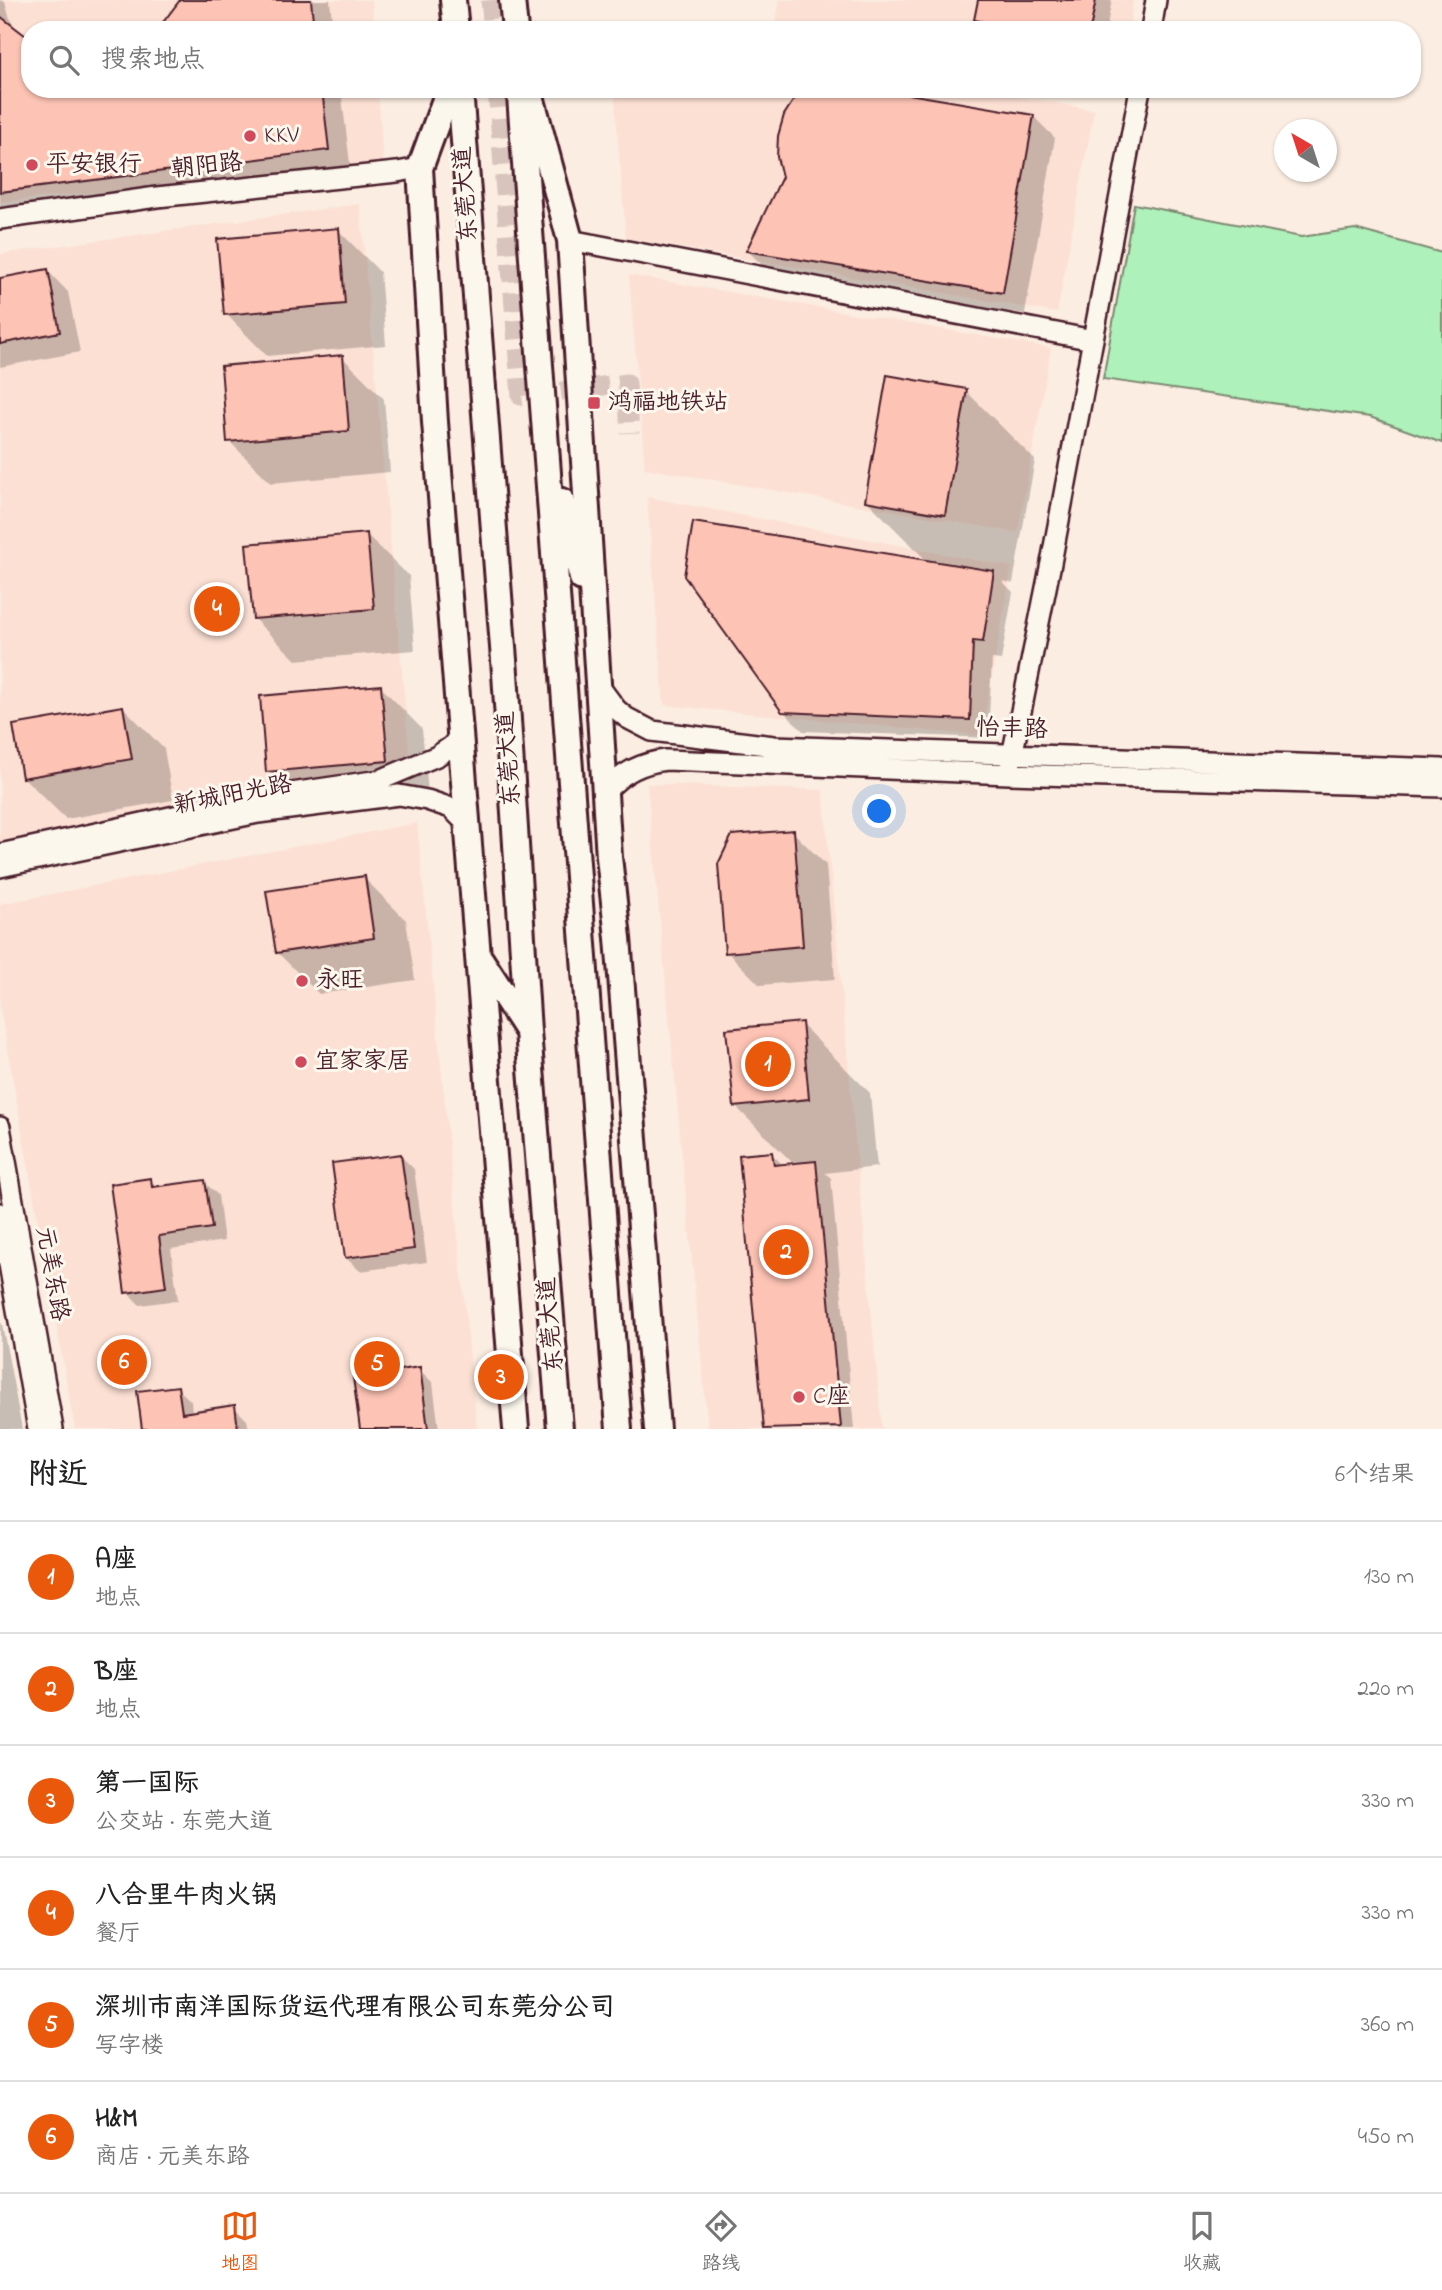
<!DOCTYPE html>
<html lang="zh">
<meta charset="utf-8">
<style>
:root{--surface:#fff;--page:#f6f6f6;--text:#222;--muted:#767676;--line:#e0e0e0;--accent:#ea580c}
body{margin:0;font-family:"Indie Flower","LXGW WenKai TC",sans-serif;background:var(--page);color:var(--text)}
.compass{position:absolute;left:1274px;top:119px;width:63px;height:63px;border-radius:50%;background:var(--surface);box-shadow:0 2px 5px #0004;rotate:321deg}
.you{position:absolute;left:880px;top:812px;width:24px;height:24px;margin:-18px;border:5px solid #fff;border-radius:50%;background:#1a73e8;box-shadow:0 0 0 10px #1a73e833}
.badge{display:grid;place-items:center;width:46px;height:46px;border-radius:50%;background:var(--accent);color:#fff;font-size:23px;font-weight:700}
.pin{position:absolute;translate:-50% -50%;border:4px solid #fff;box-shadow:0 2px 7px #0006}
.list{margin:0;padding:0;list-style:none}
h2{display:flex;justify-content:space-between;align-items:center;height:91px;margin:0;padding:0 28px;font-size:30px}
h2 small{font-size:23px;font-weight:400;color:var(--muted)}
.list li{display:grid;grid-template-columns:46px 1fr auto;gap:21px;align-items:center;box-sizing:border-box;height:112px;padding:0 28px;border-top:2px solid var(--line)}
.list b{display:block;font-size:26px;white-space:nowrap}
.list p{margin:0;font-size:23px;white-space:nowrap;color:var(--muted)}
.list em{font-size:23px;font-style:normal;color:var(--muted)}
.icon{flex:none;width:38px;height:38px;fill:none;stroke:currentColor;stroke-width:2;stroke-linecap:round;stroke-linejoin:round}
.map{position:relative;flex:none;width:1442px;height:1429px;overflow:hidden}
.search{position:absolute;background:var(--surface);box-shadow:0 2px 5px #0004;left:21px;right:21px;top:21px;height:77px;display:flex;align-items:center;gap:18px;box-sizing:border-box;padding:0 24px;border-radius:28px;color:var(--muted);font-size:26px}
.sheet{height:763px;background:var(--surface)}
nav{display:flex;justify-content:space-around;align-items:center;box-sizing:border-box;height:98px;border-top:2px solid var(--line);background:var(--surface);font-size:19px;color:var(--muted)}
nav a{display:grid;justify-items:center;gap:4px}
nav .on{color:var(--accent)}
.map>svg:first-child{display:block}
.built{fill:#fce0d4}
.green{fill:#aff1ba;stroke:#7c8872;stroke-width:2}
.shadow{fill:#0003}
.building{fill:#fdc3b4;stroke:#4a1f2b;stroke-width:2}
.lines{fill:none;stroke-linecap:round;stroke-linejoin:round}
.minor-tunnel{stroke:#d8c4bd;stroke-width:19;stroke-dasharray:19 10;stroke-linecap:butt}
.minor-casing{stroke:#4a1f2b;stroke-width:24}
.major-casing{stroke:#4a1f2b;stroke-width:30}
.minor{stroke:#fbf7ec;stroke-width:19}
.major{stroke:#fbf7ec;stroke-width:24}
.poi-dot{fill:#d1495b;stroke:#fbf7ec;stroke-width:2.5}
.labels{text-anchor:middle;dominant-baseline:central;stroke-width:6;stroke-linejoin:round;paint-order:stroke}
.poi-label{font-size:24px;fill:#4a1f2b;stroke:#fbf7ec;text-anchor:start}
.street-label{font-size:24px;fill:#4a1f2b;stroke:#fbf7ec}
</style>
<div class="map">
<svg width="1442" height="1429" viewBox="0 0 1442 1429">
<rect width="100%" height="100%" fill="#fbede1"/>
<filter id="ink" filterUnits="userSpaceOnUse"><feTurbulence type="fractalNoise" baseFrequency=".0143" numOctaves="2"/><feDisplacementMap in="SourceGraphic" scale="14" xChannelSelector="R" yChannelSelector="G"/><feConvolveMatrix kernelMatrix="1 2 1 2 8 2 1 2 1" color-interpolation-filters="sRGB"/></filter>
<g filter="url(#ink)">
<path class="built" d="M0,0H372L374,30H30V89H378L383,163L0,202Z
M780,0H1133L1129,30H774Z
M614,89H974L1094,110L1057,313L626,238Z
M360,204L410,760L0,842V254Z
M629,275L1051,348L1018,533L645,468Z
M647,497L1012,567L981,736L664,705Z
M647,784L823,790L882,1429H708Z
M417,823L477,1429H75L0,1007V904Z"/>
<path class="green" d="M1134,204L1301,237L1355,229L1442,253V443L1370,417L1103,379Z"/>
<path class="shadow" d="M0,0L5,2L9,16L18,33L30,89H341L351,172L0,217Z
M181,0H330L333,30H156L175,11Z
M980,0H1112L1106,30H986L976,20Z
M1033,116L1055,138L1025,314L770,273L748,251L783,177Z
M338,230L380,272L386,345L267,356L226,314Z
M48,271L68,292L80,352L0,367V280Z
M342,357L384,399L390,472L271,483L229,441Z
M966,391L1035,460L1013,583L1002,581L1013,592L1001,660L992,659L988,738L803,731L783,711L928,562L867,501Z
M367,535L409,576L415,650L296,660L254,619Z
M381,687L422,729L429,802L310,813L268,771Z
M123,707L164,749L173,800L66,819L24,778Z
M793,832L826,865L835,979L760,985L727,952Z
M364,878L406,920L415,980L319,994L277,952Z
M801,1024L870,1093L877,1167L825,1173L831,1178L854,1429H765L741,1157L772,1154L784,1166L795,1165L735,1106Z
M400,1155L414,1169L427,1262L360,1271L346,1258Z
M150,1180L159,1188L204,1182L218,1195L224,1241L171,1249L178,1300L140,1305L127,1292Z
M0,1322L2,1324L22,1429H0Z
M419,1369L433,1383L439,1429H362L355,1378Z
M177,1388L191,1401L192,1413L234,1407L247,1420L249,1429H144L139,1393Z"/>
<path class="building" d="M180,0H311L314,30H153L164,21Z
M978,0H1096L1090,30H1024L974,20Z
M0,16L30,39V89H322L329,150L0,192Z
M791,89H879L1034,115L1003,293L746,251L782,177L777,157L778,136L784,115L795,98Z
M339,228L345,304L224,315L217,239Z
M48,269L60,332L0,344V278Z
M343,355L349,431L227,442L221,366Z
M887,375L967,389L945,515L865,501Z
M693,522L994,571L983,642L973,641L970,720L782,712L684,576Z
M367,533L374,609L253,619L246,544Z
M381,685L388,761L266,772L260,696Z
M123,706L132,759L22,778L13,725Z
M794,830L803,946L725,953L718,864L732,835Z
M365,876L374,938L276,953L266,891Z
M802,1022L809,1099L734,1107L726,1029Z
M772,1152L774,1165L816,1161L841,1427L764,1429L739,1155Z
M401,1154L414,1249L345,1258L332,1163Z
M151,1178L152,1187L205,1180L212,1228L159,1236L166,1287L125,1293L110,1184Z
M420,1367L428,1429H360L353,1377Z
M178,1386L182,1413L235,1405L238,1429H142L137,1391Z"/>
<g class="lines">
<path class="minor-tunnel" d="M490,0L493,30
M375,27V30
M497,89L521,396L627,383L630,433"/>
<defs>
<path id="minor" d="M1151,30L1156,0
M0,219L157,197L397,172L420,168
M570,240L1093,340
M599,686L616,709L627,718L652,731L774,746L1442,769
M1010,766L1051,563L1140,89
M606,791C623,772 641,763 666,760L1009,774L1442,787
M0,854L257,798L380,780L437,756L452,746L461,733
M0,867L258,813L399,795L427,800L451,808L468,825
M0,1127L53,1429
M0,1213L38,1429"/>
<path id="major" d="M453,0L456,30
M512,0L515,30
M449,89L420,168L435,422L516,1429
M460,89L505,673L528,1031L560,1429
M529,89L570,240L609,857L618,938L657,1429
M520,96L619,1429
M562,501L582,578
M481,960L526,1029"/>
</defs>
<use href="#minor" class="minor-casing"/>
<use href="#major" class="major-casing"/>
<use href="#minor" class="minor"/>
<use href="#major" class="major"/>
</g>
</g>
<g class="poi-dot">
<circle cx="250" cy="136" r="7"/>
<circle cx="32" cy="165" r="7"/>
<rect x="587" y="396" width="14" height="14" rx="3.5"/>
<circle cx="302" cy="981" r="7"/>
<circle cx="301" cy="1062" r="7"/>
<circle cx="799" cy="1397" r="7"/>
</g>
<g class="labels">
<g class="poi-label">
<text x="264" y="136">KKV</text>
<text x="46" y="165">平安银行</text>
<text x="608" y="403">鸿福地铁站</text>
<text x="316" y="981">永旺</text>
<text x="315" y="1062">宜家家居</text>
<text x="813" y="1397">C座</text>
</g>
<g class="street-label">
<text transform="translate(207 167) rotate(-6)">朝阳路</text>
<text transform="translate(467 194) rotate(-94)">东莞大道</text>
<text transform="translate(1012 730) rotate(2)">怡丰路</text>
<text transform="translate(510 759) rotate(-94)">东莞大道</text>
<text transform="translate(233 796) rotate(-11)">新城阳光路</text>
<text transform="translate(51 1274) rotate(80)">元美东路</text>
<text transform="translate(552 1325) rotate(-95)">东莞大道</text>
</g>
</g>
</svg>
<svg class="compass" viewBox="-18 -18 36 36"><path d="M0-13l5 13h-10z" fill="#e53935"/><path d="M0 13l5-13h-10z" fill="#767676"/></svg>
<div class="you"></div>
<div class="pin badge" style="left:768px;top:1064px">1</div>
<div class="pin badge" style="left:786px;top:1252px">2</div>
<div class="pin badge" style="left:501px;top:1377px">3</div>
<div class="pin badge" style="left:217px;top:609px">4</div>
<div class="pin badge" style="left:377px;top:1364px">5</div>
<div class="pin badge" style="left:124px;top:1362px">6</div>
<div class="search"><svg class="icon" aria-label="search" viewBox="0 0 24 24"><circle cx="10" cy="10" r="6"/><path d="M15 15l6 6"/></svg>搜索地点</div>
</div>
<section class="sheet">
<h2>附近<small>6个结果</small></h2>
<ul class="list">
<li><span class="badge">1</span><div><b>A座</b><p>地点</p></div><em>130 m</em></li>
<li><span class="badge">2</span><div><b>B座</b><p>地点</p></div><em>220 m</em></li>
<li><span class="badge">3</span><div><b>第一国际</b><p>公交站 · 东莞大道</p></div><em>330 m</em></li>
<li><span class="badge">4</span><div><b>八合里牛肉火锅</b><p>餐厅</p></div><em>330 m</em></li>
<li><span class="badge">5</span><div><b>深圳市南洋国际货运代理有限公司东莞分公司</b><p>写字楼</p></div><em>360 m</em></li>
<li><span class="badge">6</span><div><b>H&amp;M</b><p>商店 · 元美东路</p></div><em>450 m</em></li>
</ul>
</section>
<nav>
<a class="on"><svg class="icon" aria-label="map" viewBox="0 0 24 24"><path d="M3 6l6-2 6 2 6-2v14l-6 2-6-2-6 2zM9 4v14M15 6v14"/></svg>地图</a>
<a><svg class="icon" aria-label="directions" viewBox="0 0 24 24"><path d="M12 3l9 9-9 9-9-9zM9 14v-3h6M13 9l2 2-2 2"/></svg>路线</a>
<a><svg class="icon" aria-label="saved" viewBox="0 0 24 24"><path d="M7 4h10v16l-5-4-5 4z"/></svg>收藏</a>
</nav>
